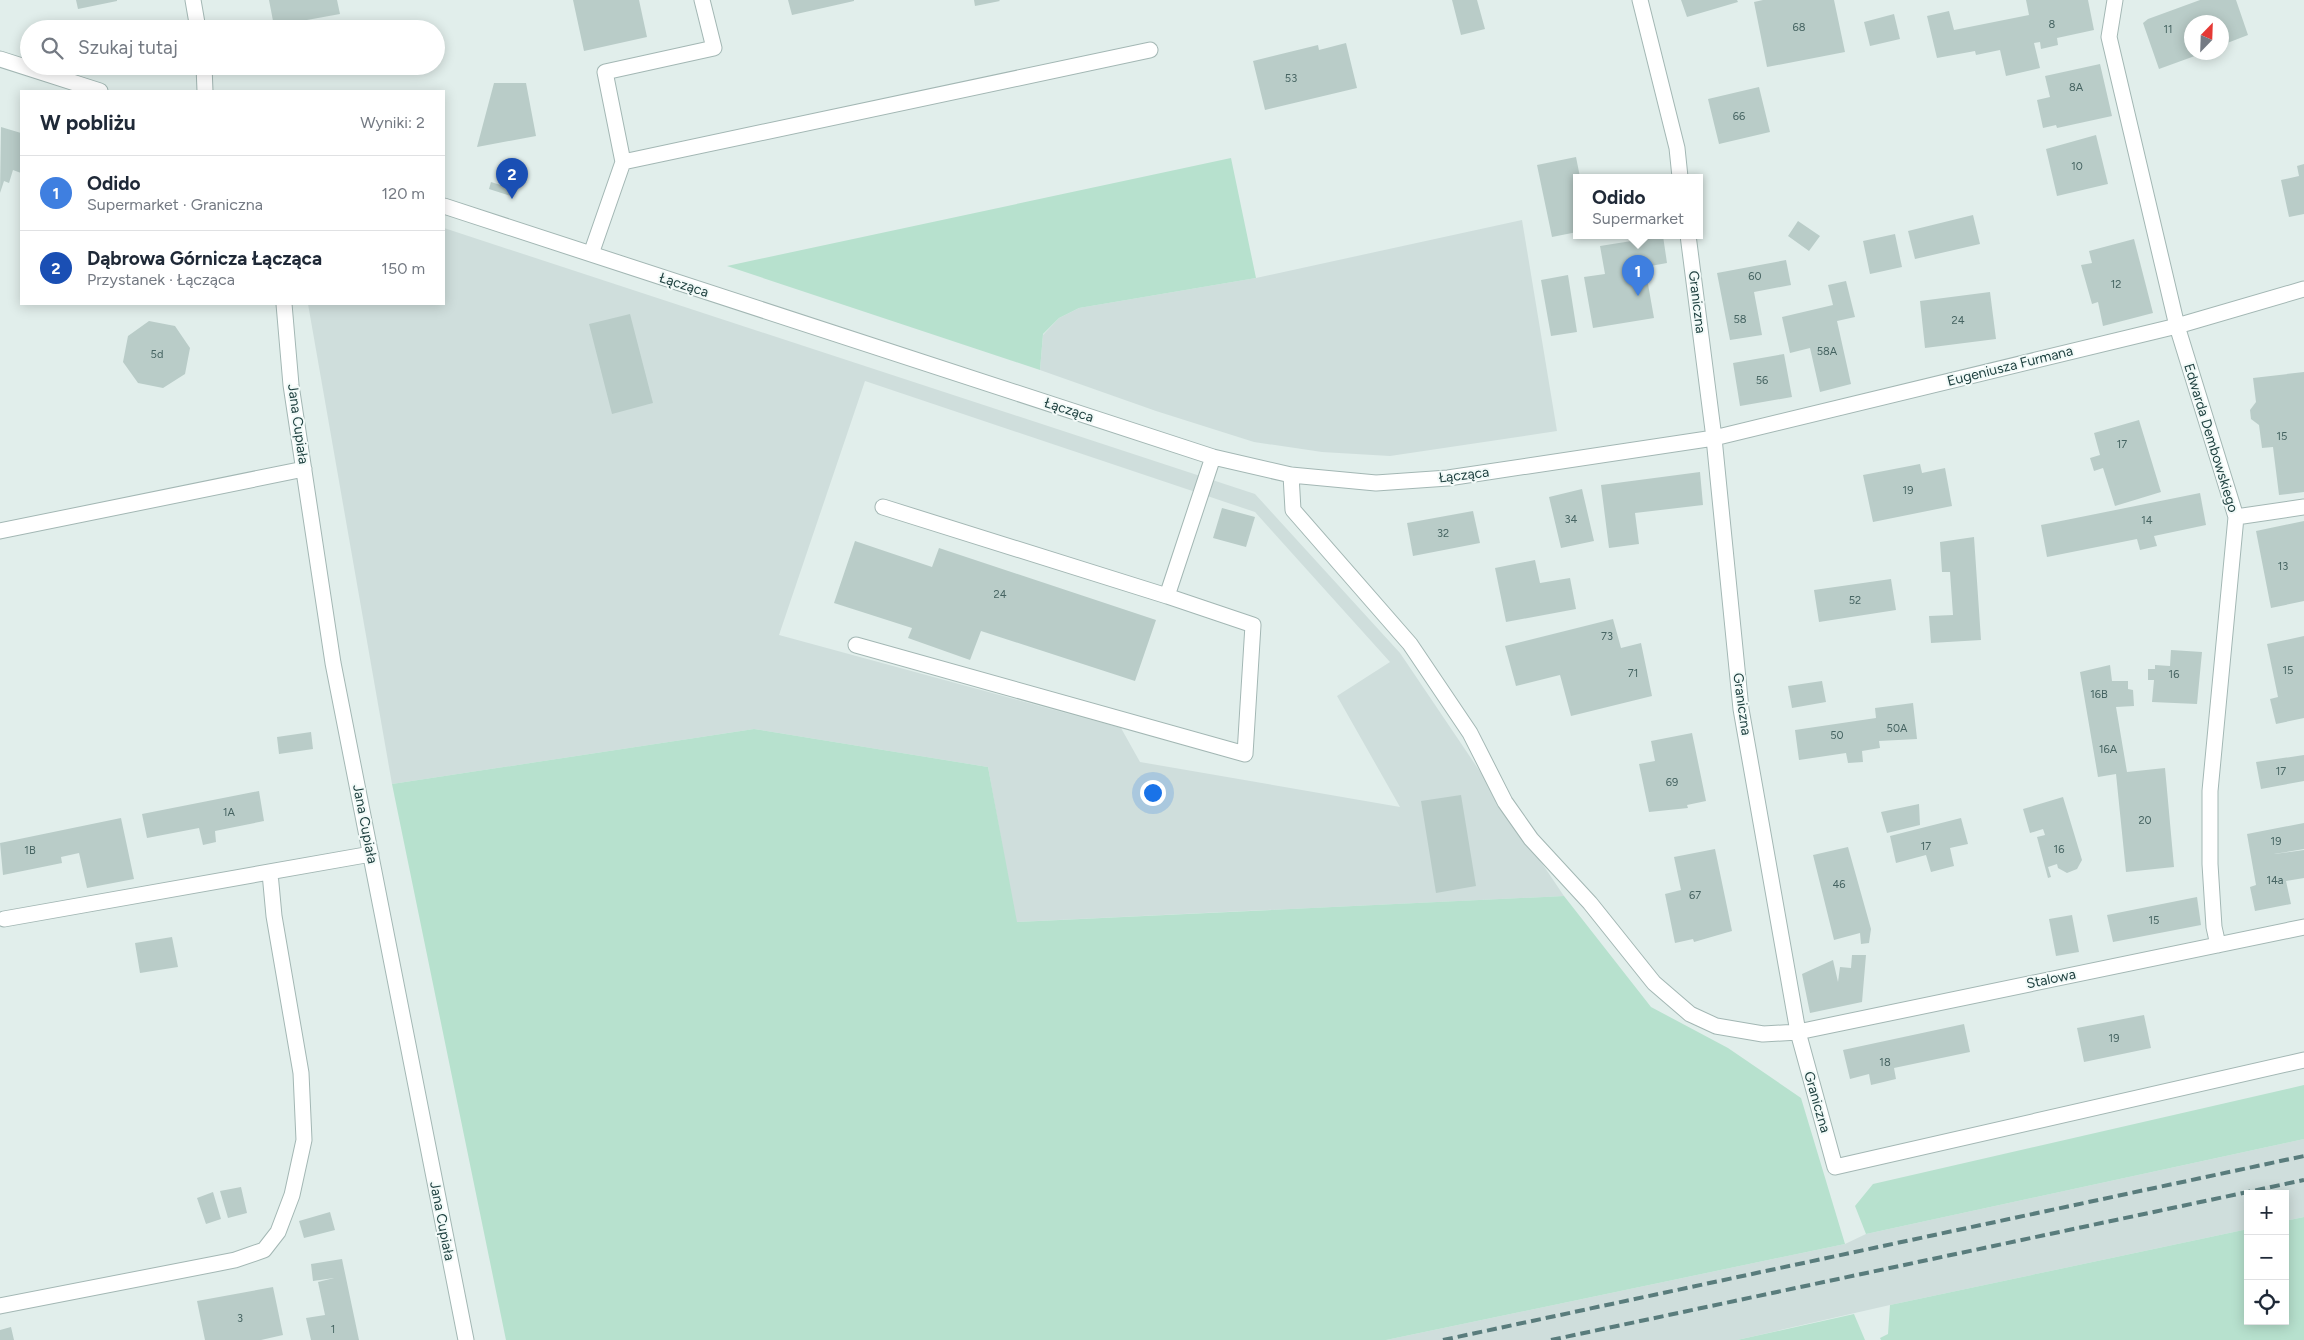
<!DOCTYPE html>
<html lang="pl">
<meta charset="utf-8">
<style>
:root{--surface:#fff;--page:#f2f2f3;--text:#1f2937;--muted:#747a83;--line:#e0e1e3;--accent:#846241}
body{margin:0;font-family:Figtree,sans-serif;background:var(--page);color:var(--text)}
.controls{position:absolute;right:15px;bottom:15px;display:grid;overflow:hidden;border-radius:0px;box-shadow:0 2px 12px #0003}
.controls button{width:45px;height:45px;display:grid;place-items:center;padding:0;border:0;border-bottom:1px solid var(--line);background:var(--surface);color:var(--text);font:25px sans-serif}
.compass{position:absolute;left:2184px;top:15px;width:45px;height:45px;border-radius:50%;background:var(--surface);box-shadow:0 2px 12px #0003;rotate:23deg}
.you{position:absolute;left:1152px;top:792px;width:18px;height:18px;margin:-12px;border:4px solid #fff;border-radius:50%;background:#1a73e8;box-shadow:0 0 0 8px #1a73e833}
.badge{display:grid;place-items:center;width:32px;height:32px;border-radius:50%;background:var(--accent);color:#fff;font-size:16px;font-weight:700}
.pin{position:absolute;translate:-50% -41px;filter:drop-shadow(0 1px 2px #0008)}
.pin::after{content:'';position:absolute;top:26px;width:18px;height:15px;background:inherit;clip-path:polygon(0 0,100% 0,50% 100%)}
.popup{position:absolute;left:1573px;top:174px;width:130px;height:65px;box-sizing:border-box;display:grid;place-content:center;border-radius:0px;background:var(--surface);filter:drop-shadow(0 1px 4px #0005);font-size:16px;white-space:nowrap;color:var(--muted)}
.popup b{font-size:19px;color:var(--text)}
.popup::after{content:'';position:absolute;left:50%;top:100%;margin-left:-10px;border:10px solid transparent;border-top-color:var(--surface)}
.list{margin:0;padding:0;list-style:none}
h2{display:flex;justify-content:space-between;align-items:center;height:65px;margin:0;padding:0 20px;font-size:21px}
h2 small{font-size:16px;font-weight:400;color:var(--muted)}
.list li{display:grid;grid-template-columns:32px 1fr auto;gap:15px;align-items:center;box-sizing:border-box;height:75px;padding:0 20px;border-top:1px solid var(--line)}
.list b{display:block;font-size:19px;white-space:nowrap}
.list p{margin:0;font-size:16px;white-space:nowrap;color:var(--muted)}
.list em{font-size:16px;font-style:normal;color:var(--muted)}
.icon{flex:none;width:28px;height:28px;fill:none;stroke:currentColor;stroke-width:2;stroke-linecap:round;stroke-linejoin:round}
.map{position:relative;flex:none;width:2304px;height:1340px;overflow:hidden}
.search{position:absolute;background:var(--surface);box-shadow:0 2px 12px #0003;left:20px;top:20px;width:425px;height:55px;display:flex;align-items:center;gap:12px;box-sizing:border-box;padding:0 18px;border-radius:28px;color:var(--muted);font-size:19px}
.panel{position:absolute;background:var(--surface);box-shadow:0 2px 12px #0003;left:20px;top:90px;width:425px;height:215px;border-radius:0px}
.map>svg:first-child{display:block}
.built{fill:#cfdedc;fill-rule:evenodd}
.green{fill:#b7e1ce}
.building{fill:#b9ccc8}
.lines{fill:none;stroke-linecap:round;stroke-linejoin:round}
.minor-casing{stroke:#a3b7b4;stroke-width:17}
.minor{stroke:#fff;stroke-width:15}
.rail{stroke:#597c7c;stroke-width:4;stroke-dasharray:10 5;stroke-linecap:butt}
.labels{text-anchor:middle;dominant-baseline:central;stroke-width:4;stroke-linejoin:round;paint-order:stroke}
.number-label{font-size:11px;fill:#466462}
.street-label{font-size:14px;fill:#1f4140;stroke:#f2faf8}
</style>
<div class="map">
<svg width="2304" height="1340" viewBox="0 0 2304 1340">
<rect width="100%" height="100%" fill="#e1eeeb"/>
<path class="built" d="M1522,220L1557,431L1390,456L1322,452L1254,442L1156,411L1040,370L1043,335L1059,318L1079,308L1256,278Z
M444,228L1255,494L1400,653L1564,896L1016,922L988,767L754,729L392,784L308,304H444ZM865,381L1255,512L1390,662L1337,696L1400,807L1140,762L1121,728L779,635Z
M2304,1139V1217L2285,1221V1194H2248V1229L1890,1305L1737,1340H1386L1845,1244L1866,1234Z"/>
<path class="green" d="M1231,158L1256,278L1079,308L1059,318L1043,334L1040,370L727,266Z
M754,729L988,767L1017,922L1564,896L1651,1007L1728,1048L1801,1098L1845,1244L1386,1340H506L392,784Z
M2304,1085V1139L1866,1234L1855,1206L1873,1184Z
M2304,1217V1340H1881L1880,1338L1888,1334L1890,1305L2248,1229V1321H2285V1221Z
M1854,1314L1865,1340H1737Z"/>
<path class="building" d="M76,0H117V1L78,9Z
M269,0H337L340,14L274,26Z
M573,0H639L647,37L584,51Z
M788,0H854V1L792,15Z
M974,0H999L1000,1L975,6Z
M1452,0H1477L1485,29L1461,35Z
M1681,0H1737L1738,2L1687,17Z
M1763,0H1834L1845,52L1767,67L1754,2Z
M2026,0H2088L2094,30L2057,38L2058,45L2041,49L2040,42L2034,43L2040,68L2006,76L2000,50L1976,55L1975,51L1937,58L1927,16L1949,11L1954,30L2029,15Z
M2200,0H2236L2248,35L2222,45V22H2192V52L2203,53L2159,69L2143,23L2148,19Z
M1894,14L1900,39L1870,46L1864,22Z
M1346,43L1357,88L1265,110L1253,61L1318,45L1319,50Z
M2100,64L2112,116L2057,128L2056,125L2043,128L2037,100L2050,97L2045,76Z
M494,83H526L536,136L477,147Z
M1759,87L1770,132L1719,144L1708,99Z
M1,127L21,133V173L13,170L9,183L4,181L0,193Z
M2096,135L2108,184L2057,196L2046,149Z
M1576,157L1580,177H1577V232L1552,237L1537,165Z
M2304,164V214L2289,217L2281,180L2299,176L2297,166Z
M491,182L513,189L511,196L489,189Z
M1973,215L1980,244L1915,259L1908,231Z
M1798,221L1820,236L1809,251L1788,236Z
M1895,234L1902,267L1870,274L1863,241Z
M1663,236L1667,263L1645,267L1654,318L1593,328L1584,277L1605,274L1600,246Z
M2134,239L2153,313L2103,326L2098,302L2092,304L2081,265L2092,263L2089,251Z
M1786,260L1791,285L1754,292L1762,335L1730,340L1717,273Z
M1568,275L1577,332L1551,336L1541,280Z
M1846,281L1855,317L1837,321L1851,384L1820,392L1810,348L1790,353L1782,317L1833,305L1828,285Z
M1990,292L1996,339L1925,348L1920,301Z
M630,314L653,403L612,414L589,324Z
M149,321L175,326L190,348L185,374L163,388L138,383L123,362L128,336Z
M1784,354L1792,397L1740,406L1733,363Z
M2304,372V492L2279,495L2273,447L2262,448L2259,425L2251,419L2250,410L2256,402L2253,378Z
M2139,420L2161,492L2115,506L2103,468L2094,471L2090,458L2100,455L2094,433Z
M1920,464L1922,473L1945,468L1952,506L1873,522L1863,475Z
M1700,472L1703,505L1635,513L1639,544L1609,548L1601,485Z
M1582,489L1594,541L1561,548L1549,497Z
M2200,493L2206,525L2154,536L2157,546L2140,550L2137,539L2047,557L2041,525Z
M1222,508L1255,517L1246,547L1213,538Z
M1473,511L1480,543L1413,556L1407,523Z
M2304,521V601L2271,608L2256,531Z
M1974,537L1981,640L1931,643L1929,616L1953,615L1950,572H1942L1940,542Z
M855,541L932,567L939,548L1156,620L1135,681L981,631L970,660L908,638L912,628L834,603Z
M1535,560L1540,583L1570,578L1576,609L1506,622L1495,568Z
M1891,579L1896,610L1819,622L1814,590Z
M1613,619L1621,648L1641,643L1652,696L1571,716L1560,675L1516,686L1505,646Z
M2304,636V718L2276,724L2270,699L2278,697L2267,644Z
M2171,650L2202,652L2197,704L2152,702L2154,680H2148V669H2155V665L2170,666Z
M2110,665L2112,681H2128V689L2133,690L2134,706L2116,707L2127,772L2165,768L2174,867L2126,872L2116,774L2098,777L2080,672Z
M1822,681L1826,702L1792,708L1788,686Z
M1913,703L1917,739L1879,741L1880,748L1862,751L1863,762L1848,763L1846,753L1799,760L1795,730L1876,718L1875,708Z
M311,732L313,749L279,754L277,737Z
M1692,733L1706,801L1687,805L1688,808L1649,812L1639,764L1655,761L1651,741Z
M2304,755V781L2261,789L2256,762Z
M259,791L264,821L215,831L216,842L203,845L199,828L147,838L142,814Z
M1461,795L1476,886L1436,893L1421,801Z
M2063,797L2082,860L2077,869L2067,873L2058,868L2057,864L2048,867L2051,877L2048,878L2037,837L2045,835L2043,829L2030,833L2023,809Z
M1919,804L1920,825L1887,833L1881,812Z
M121,818L134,879L87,888L79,853L61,857L62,863L3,875L0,843Z
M1961,818L1968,844L1950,848L1954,866L1931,872L1926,855L1896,863L1890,836Z
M2304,823V849L2274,854L2304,850V878L2286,881L2291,904L2255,911L2250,887L2256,885L2247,834Z
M1848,847L1871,929L1869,943L1861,944L1860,933L1834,940L1813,855Z
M1715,849L1732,931L1694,942L1693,939L1675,943L1665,894L1681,890L1674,857Z
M2197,897L2201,925L2113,942L2107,915Z
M2072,915L2079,952L2056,956L2049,919Z
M172,937L178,967L140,973L135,943Z
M1852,955H1866L1862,1002L1810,1013L1802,974L1833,960L1838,982L1840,967L1851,968Z
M2144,1015L2151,1048L2084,1062L2077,1028Z
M1964,1024L1970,1052L1894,1068L1896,1079L1871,1085L1869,1074L1850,1079L1843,1050Z
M241,1187L247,1213L228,1218L220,1191Z
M213,1192L221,1219L206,1224L197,1198Z
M330,1212L335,1230L304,1238L299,1221Z
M342,1259L359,1340H311L306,1318L325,1315L318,1282L334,1278L313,1281L311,1264Z
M273,1287L283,1335L261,1340H205L197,1301Z
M11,1327L14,1340H0V1330Z"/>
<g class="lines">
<defs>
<path id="minor" d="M193,0L198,29
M1640,0L1677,148L1680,177
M2115,0L2109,37L2177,326L2236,517L2210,791V864L2214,927L2218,945
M0,59L100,91
M204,66L205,91
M623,162L605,72L714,48L702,0
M444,206L1213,457L1291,475L1376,483L1448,478L1714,438L2177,326L2304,289
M1688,235L1714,438L1741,709L1798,1032L1835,1167L2304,1060
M591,254L623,162L1150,50
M284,304L291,385L333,663L466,1340
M1291,475L1293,510L1410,644L1470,733L1505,802L1531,839L1590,903L1654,983L1690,1014L1716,1026L1763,1034L1798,1032L2304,927
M883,507L1167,596
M2236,517L2304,507
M0,531L304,469
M856,645L1245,754L1253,625L1167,596L1213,457
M4,919L371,854
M0,1306L235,1260L264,1250L278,1232L292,1195L304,1140L301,1073L274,916L270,873"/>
</defs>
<use href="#minor" class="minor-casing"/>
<use href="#minor" class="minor"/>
<path class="rail" d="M1443,1340L2304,1156
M1551,1340L2304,1180"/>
</g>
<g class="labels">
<g class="number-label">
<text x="2052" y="24">8</text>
<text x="1799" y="27">68</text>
<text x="2168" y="29">11</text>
<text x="1291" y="78">53</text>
<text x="2076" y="87">8A</text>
<text x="1739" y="116">66</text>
<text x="2077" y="166">10</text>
<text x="1755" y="276">60</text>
<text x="2116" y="284">12</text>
<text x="1740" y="319">58</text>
<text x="1958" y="320">24</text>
<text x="1827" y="351">58A</text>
<text x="157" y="354">5d</text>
<text x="1762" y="380">56</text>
<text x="2282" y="436">15</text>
<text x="2122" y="444">17</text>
<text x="1908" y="490">19</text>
<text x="1571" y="519">34</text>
<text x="2147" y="520">14</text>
<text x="1443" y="533">32</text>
<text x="2283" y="566">13</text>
<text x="1000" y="594">24</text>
<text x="1855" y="600">52</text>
<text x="1607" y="636">73</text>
<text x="2288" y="670">15</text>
<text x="1633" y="673">71</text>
<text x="2174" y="674">16</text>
<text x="2099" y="694">16B</text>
<text x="1897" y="728">50A</text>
<text x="1837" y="735">50</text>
<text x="2108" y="749">16A</text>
<text x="2281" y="771">17</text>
<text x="1672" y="782">69</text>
<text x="229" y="812">1A</text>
<text x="2145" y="820">20</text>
<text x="2276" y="841">19</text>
<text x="1926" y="846">17</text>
<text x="2059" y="849">16</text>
<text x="30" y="850">1B</text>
<text x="2275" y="880">14a</text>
<text x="1839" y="884">46</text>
<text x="1695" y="895">67</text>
<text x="2154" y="920">15</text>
<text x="2114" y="1038">19</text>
<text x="1885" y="1062">18</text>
<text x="240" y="1318">3</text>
<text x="333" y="1329">1</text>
</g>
<g class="street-label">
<text transform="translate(684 285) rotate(18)">Łącząca</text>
<text transform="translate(1697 302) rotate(83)">Graniczna</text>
<text transform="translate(2010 366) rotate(-14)">Eugeniusza Furmana</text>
<text transform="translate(1069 410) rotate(18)">Łącząca</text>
<text transform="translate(298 424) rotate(82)">Jana Cupiała</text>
<text transform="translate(2211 438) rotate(73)">Edwarda Dembowskiego</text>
<text transform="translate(1464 475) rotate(-7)">Łącząca</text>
<text transform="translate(1742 704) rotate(82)">Graniczna</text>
<text transform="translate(365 824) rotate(79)">Jana Cupiała</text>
<text transform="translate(2051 979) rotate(-12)">Stalowa</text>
<text transform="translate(1817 1102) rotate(74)">Graniczna</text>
<text transform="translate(442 1221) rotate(79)">Jana Cupiała</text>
</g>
</g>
</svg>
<div class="controls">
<button>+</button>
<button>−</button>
<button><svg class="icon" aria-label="locate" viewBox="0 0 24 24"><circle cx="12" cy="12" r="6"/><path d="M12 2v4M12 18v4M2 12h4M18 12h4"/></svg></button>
</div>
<svg class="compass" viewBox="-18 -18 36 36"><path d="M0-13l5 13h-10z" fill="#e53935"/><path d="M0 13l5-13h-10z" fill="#747a83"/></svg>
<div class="you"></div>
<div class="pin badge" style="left:1638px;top:296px;background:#3f7fe0">1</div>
<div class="popup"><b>Odido</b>Supermarket</div>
<div class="pin badge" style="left:512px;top:199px;background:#1a4fb4">2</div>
<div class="search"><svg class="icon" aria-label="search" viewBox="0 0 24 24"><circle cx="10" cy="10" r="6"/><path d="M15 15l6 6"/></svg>Szukaj tutaj</div>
<section class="panel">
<h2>W pobliżu<small>Wyniki: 2</small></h2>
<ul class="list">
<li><span class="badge" style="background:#3f7fe0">1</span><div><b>Odido</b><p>Supermarket · Graniczna</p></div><em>120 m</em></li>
<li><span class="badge" style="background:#1a4fb4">2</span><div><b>Dąbrowa Górnicza Łącząca</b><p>Przystanek · Łącząca</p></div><em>150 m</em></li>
</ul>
</section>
</div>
